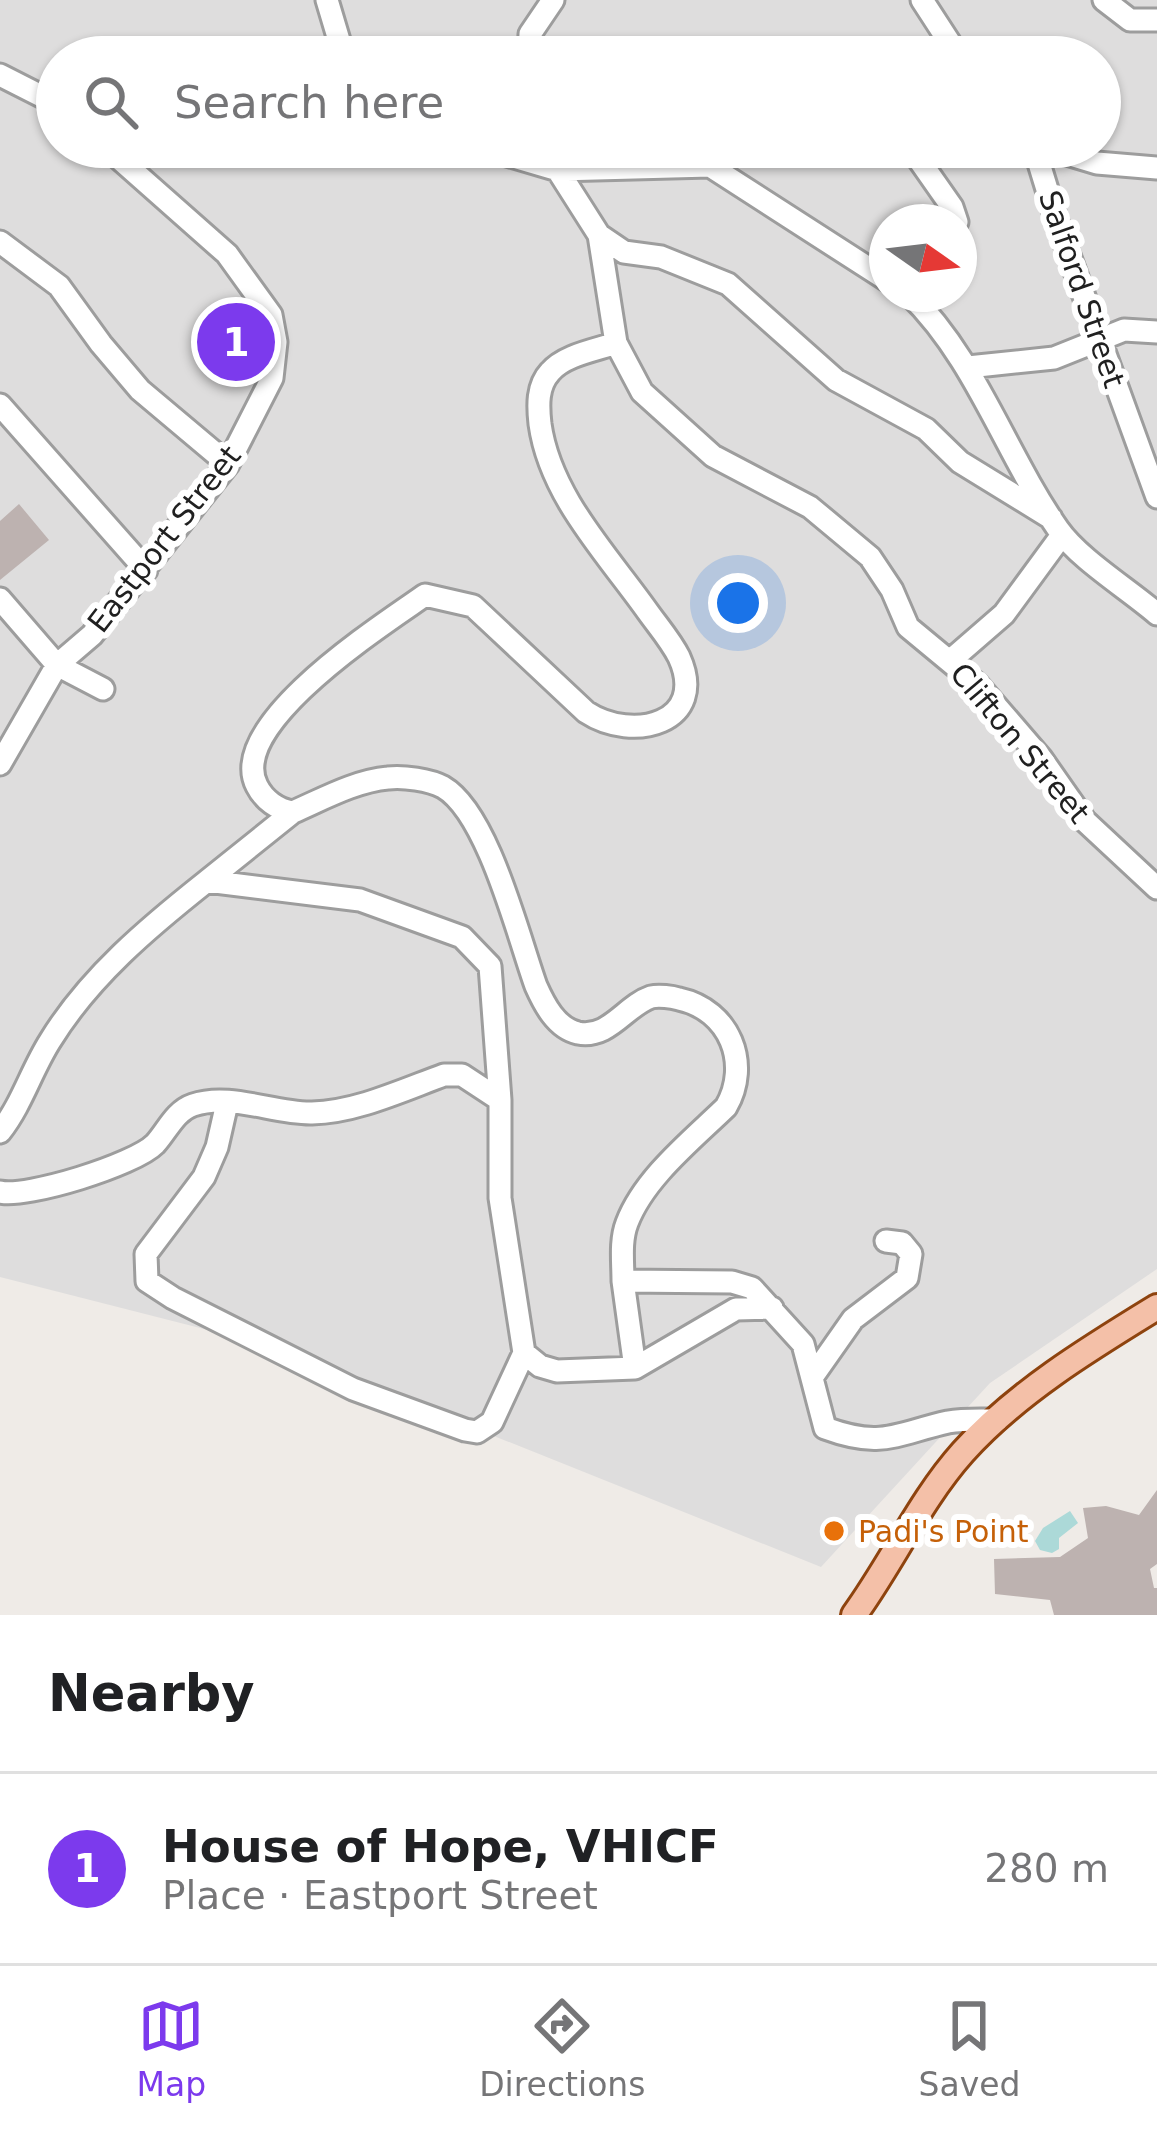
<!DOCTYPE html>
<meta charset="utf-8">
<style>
:root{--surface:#fff;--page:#f2f2f2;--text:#202124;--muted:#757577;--line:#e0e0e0;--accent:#7c3aed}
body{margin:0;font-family:"DejaVu Sans",sans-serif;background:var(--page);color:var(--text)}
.compass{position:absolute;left:869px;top:204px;width:108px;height:108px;border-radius:50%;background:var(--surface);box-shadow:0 3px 9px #0004;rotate:104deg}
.you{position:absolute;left:738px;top:603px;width:42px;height:42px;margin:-30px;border:9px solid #fff;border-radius:50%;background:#1a73e8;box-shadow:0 0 0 18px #1a73e833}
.badge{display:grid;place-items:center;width:78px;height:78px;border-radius:50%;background:var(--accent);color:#fff;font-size:39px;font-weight:700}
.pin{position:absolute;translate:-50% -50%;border:6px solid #fff;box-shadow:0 3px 12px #0006}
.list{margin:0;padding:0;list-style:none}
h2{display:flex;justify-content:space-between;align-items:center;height:156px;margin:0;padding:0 48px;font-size:51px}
h2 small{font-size:39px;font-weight:400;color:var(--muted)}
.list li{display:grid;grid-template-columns:78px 1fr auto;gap:36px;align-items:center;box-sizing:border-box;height:192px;padding:0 48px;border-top:3px solid var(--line)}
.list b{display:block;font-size:45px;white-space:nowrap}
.list p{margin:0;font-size:39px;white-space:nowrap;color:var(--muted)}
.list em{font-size:39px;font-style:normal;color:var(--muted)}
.icon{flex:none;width:66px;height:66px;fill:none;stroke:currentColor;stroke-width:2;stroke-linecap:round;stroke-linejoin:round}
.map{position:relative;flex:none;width:1157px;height:1615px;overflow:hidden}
.search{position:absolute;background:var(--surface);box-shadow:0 3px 9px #0004;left:36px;right:36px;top:36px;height:132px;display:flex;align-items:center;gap:30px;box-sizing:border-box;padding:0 42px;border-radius:66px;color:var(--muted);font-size:45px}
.sheet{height:348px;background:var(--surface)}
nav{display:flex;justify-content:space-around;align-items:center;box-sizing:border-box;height:168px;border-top:3px solid var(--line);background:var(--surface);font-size:33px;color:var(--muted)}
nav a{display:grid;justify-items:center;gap:6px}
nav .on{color:var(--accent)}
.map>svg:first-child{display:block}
.residential{fill:#dedddd;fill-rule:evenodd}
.water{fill:#acd9d8}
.building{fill:#bdb2b0}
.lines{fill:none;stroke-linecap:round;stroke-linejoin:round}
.minor-casing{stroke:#9d9d9d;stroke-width:27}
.major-casing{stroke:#8e430e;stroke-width:30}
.minor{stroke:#fff;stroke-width:21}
.major{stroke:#f4c0a8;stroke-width:24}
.food-dot{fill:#e8710a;stroke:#fff;stroke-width:4.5}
.labels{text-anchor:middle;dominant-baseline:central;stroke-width:12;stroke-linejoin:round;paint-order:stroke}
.street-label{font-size:30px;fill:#202020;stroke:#fff}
.food-label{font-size:30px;fill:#c56008;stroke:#fff;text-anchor:start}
</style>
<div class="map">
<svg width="1157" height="1615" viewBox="0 0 1157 1615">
<rect width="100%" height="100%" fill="#efebe7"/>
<path class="residential" d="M0,0H1157V1269L990,1383L821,1567L267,1345L0,1277ZM57,57H1100V147H57ZM887,222H959V294H887Z"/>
<path class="water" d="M1070,1511L1078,1523L1059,1538V1549L1052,1553L1040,1550L1035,1541L1043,1528Z"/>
<path class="building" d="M246,309L260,336V351L225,362L204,335Z
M19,504L49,540L0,580V521Z
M1157,1490V1564L1150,1569L1154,1588H1157V1615H1054L1050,1600L995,1594L994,1559L1060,1557L1088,1538L1083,1508L1106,1506L1139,1515Z"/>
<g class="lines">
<defs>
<path id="minor" d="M327,0L344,57
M922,0L959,57
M1104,0L1130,20H1157
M529,57L530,34L553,0
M0,75L57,104
M480,147L558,170L710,166L887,280
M543,147L599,235L616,343L642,392L713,456L810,507L870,557L892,590L908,627L978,685L1041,758L1085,821L1157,888
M910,147L952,207L957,222
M1034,147L1057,222L1157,497
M1044,147L1097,163L1157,168
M599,235L624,252L661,257L728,284L836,380L926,429L960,462L1051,518
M0,242L59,286L101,344L140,390L228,464
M909,294C976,359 1005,453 1058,529C1079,559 1128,589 1157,614
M616,343C596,350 564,355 550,372C537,386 538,406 540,424C550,496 607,554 648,612C658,626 671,641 679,657C709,723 633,743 586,712L473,606L425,595C384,624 225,725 257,786C264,800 278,810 293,812C323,799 355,781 388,778C403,776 430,780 443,787C488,813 518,936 536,986C544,1004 556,1028 578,1033C609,1039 625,1006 651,997C659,995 672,997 679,999C730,1010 751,1064 726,1107C692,1140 644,1178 627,1223C620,1241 623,1262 623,1281L732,1282L752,1288L803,1344L825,1428C882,1449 895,1434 948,1422C964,1419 981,1420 997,1420
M968,367L1054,358L1124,330L1157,332
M0,405L146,570
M0,599L57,665L103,689
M951,660L1004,614L1062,535
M0,764L57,665L92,635L228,464L272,378L276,342L271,315L227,254L106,147
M207,881L293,812
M227,1103L217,1147L204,1177L146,1254L147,1281L173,1298L353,1389L465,1430L477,1432L492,1422L524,1353
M0,1132C22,1104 31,1071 50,1041C89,977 149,927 207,881L360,900L462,937L490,966L500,1100V1198L524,1353L540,1366L557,1371L635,1368L736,1309L772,1308
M0,1192C27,1198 134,1165 155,1144C167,1131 175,1111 193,1105C230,1092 274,1114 312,1113C356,1112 403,1090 444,1075H462L500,1100
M623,1281L635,1368
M813,1376L853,1319L907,1278L911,1254L902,1243L886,1241"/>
<path id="major" d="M854,1615C892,1563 920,1500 963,1452C1016,1393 1090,1348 1157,1307"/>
</defs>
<use href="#minor" class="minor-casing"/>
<use href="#major" class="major-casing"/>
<use href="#minor" class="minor"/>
<use href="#major" class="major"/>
</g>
<circle class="food-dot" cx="834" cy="1531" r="12"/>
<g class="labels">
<g class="street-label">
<text transform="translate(1082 289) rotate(71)">Salford Street</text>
<text transform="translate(164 539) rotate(-52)">Eastport Street</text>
<text transform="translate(1020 743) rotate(50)">Clifton Street</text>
</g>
<g class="food-label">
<text x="858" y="1531">Padi's Point</text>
</g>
</g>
</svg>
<svg class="compass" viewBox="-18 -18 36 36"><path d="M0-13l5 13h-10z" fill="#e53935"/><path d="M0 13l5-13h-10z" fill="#757577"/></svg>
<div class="you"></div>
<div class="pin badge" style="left:236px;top:342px">1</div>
<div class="search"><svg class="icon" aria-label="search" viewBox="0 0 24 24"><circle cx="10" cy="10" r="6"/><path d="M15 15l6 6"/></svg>Search here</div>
</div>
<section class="sheet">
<h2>Nearby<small></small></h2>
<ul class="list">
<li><span class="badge">1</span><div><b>House of Hope, VHICF</b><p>Place · Eastport Street</p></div><em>280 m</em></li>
</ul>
</section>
<nav>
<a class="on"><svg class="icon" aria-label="map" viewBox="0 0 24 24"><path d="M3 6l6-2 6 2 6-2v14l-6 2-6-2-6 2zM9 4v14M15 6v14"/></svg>Map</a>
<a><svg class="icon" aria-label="directions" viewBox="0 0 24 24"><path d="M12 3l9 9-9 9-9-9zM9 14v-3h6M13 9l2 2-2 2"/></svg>Directions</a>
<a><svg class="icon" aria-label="saved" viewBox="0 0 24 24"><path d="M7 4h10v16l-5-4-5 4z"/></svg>Saved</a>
</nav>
